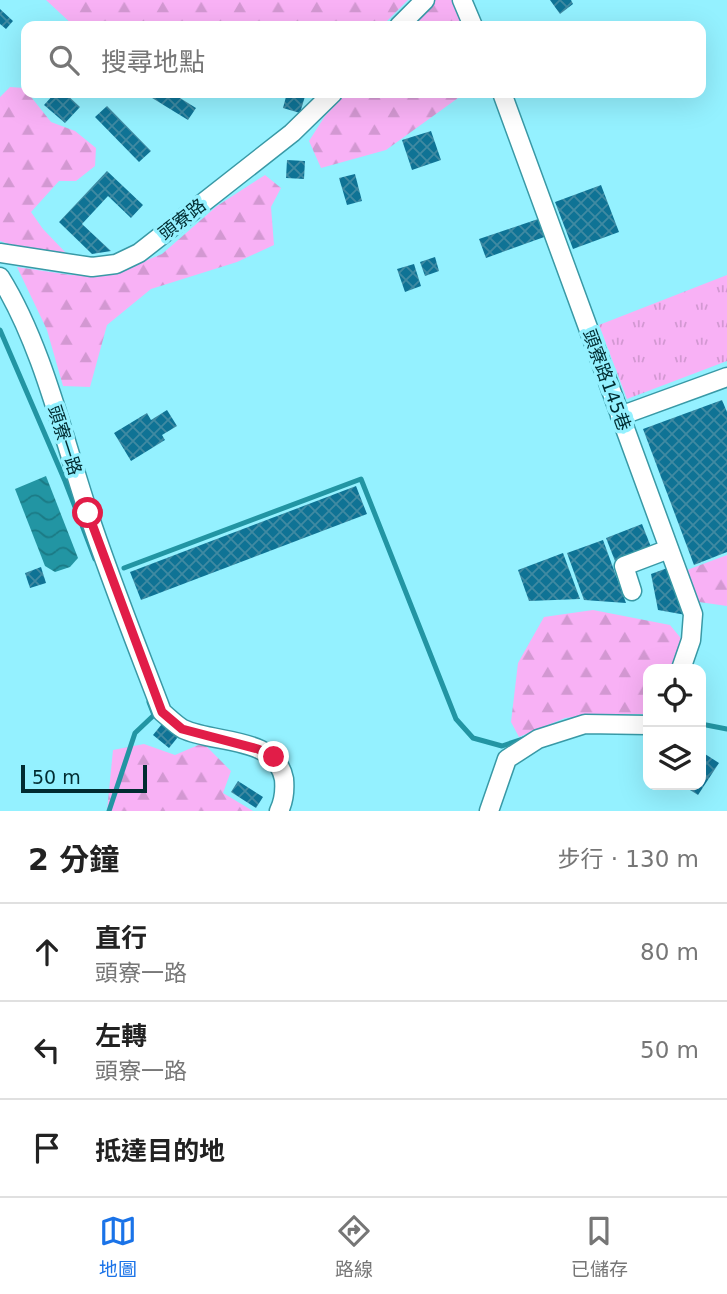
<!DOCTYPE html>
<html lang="zh-TW">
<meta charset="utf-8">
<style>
:root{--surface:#fff;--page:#f6f6f6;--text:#222;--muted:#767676;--line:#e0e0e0;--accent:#1a73e8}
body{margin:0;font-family:"DejaVu Sans","Noto Sans TC",sans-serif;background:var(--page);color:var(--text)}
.controls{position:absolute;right:21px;bottom:21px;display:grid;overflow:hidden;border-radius:14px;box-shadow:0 7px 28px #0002}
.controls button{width:63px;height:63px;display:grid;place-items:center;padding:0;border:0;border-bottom:2px solid var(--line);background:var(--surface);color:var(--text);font:35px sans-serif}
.scale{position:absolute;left:21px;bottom:18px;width:126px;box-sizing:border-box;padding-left:7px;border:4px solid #012c31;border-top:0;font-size:19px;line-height:24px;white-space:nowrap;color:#012c31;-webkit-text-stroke:5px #94f1ff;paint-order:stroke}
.stop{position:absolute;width:21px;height:21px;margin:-16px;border:5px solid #e11d48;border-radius:50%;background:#fff}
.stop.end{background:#e11d48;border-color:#fff;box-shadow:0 2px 7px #0008}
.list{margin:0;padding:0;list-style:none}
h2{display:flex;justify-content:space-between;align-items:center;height:91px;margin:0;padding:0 28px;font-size:30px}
h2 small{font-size:23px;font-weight:400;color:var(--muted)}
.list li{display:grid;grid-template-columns:46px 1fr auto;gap:21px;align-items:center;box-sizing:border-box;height:98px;padding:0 28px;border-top:2px solid var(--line)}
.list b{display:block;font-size:26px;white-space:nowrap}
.list p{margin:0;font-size:23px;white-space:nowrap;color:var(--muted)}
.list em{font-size:23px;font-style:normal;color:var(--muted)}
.icon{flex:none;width:38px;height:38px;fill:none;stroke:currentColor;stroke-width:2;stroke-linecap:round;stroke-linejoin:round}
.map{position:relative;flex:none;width:727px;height:811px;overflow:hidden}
.search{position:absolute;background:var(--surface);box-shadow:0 7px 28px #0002;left:21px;right:21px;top:21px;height:77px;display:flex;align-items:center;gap:18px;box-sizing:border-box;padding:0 24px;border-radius:14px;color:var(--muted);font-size:26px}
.sheet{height:385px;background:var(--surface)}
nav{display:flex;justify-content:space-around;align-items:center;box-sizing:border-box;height:98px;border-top:2px solid var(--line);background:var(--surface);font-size:19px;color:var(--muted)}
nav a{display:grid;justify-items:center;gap:4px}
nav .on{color:var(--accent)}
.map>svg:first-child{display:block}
.grass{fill:url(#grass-tufts)}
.forest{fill:url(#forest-firs)}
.water{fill:url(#water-waves)}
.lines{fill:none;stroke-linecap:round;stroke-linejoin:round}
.stream{stroke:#2295a3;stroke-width:5}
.building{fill:url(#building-cross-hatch)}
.minor-casing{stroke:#3999a6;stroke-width:21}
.minor{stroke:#fff;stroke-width:18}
.route{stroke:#e11d48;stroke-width:9}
.labels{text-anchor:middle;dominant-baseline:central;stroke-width:7;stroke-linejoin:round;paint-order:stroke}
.street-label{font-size:18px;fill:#012c31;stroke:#94f1ff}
</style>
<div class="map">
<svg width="727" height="811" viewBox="0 0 727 811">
<defs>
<pattern id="grass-tufts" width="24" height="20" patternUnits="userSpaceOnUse" patternTransform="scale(1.75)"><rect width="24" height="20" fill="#f8b1f5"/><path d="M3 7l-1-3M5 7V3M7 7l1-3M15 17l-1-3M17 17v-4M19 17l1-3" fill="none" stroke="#d398d2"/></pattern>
<pattern id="forest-firs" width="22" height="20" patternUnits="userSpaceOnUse" patternTransform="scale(1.75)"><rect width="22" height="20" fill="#f8b1f5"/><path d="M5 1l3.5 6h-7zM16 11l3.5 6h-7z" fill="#d398d2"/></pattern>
<pattern id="water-waves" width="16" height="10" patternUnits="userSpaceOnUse" patternTransform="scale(1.75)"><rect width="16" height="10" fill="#2295a3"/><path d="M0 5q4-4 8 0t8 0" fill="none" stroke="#1b7a85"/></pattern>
<pattern id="building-cross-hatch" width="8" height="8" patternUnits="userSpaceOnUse" patternTransform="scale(1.75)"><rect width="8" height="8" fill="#0f7395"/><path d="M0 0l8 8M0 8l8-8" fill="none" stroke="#408aa2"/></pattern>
</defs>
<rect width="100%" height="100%" fill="#94f1ff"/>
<path class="grass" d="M727,275V361L627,399L599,325Z"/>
<path class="forest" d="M46,0H408L382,26H74Z
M435,0H452L464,26H410Z
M10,87L24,88L51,122L75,131L96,148L95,166L76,181H59L31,212L43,229L66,253L20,248L0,241V97Z
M347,93H465L386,150L321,168L309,141L325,116Z
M265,175L281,188L271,207L274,245L237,262L151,289L107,325L90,387L63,386L47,330L17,267L71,275L118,272L162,254L217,206Z
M727,555V606L699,602L687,570Z
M593,610L670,625L684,642L675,669H648V714H596L565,718L519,737L511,722L518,663L544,617Z
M203,743L231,771L223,793L253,811H107L113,750L144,744L175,755Z"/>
<path class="water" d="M46,476L78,558L70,567L55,572L45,566L15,489Z"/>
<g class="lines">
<path class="stream" d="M0,330L65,481L95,559
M124,568L361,479L456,719L473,738L502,746L529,737
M701,724L727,729
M109,811L135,733L154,715L149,702"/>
</g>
<path class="building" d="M550,0H571L573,4L560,14Z
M0,9L13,21L6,29L0,24Z
M55,93H65L80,107L65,123L44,105Z
M144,93H172L196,108L188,120Z
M287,93H306L300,113L283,108Z
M107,106L151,151L139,162L95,117Z
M431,131L441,160L412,170L402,140Z
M287,160L305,161L304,179L286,178Z
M107,171L143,205L131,218L108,196L82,224L111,251L92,254L59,222Z
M355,174L362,201L347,205L339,178Z
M601,185L619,232L573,249L555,202Z
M541,218L547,236L486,258L479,239Z
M435,257L439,271L425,276L420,262Z
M414,264L421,286L405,292L397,269Z
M722,400L727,412V552L694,565L643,429Z
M167,410L177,426L162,435L165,440L131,461L114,433L147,413L151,420Z
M356,486L367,514L141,600L130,572Z
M642,524L651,547L615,561L606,538Z
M603,540L626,603L584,600L567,553Z
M563,553L580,599L529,601L518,570Z
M41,567L46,583L30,588L25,573Z
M670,567L686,615L658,610L651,574Z
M166,719L182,732L169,748L153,735Z
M705,754L719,763L698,795L682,785H701V760Z
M238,781L263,797L256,808L231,792Z"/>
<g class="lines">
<defs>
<path id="minor" d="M462,0L473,26
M399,26L425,0
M502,93L693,614L691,640L681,669
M0,253L92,267L116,264L139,253L292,133L333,93
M0,277C42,344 63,437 88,512C110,579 137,646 162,712C168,717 176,725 183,729C215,744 276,736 284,779C285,790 284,801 279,811
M620,416L727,377
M632,591L624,566L669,549
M489,811L507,759L538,739L585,724L648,725"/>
</defs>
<use href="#minor" class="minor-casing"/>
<use href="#minor" class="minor"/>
</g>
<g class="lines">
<path class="route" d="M88,513L162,712L182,729L258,749L274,757"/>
</g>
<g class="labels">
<g class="street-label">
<text transform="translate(182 219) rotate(-38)">頭寮路</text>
<text transform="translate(607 380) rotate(70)">頭寮路145巷</text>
<text transform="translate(65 440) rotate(72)">頭寮一路</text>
</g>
</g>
</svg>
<div class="controls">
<button><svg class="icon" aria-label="locate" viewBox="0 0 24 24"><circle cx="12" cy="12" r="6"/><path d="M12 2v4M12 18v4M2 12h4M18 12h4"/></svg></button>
<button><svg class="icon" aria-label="layers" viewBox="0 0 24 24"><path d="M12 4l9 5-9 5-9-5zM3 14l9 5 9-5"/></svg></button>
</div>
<div class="scale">50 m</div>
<div class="stop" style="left:88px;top:513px"></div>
<div class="stop end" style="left:274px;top:757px"></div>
<div class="search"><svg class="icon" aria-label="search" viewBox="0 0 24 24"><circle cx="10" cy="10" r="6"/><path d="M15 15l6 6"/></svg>搜尋地點</div>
</div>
<section class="sheet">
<h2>2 分鐘<small>步行 · 130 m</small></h2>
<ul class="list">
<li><svg class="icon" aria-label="ahead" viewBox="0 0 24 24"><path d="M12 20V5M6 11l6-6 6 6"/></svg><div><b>直行</b><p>頭寮一路</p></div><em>80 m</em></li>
<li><svg class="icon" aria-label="left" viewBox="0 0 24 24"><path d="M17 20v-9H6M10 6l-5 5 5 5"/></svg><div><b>左轉</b><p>頭寮一路</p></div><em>50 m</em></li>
<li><svg class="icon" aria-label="arrive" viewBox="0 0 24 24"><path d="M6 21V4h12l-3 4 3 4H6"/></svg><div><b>抵達目的地</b></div></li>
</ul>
</section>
<nav>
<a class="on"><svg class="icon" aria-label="map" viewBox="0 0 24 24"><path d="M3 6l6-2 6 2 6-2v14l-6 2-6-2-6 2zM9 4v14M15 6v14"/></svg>地圖</a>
<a><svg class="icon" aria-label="directions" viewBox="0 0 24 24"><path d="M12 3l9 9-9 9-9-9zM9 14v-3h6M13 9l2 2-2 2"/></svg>路線</a>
<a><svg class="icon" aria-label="saved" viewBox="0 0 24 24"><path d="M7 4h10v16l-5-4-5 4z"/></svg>已儲存</a>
</nav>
